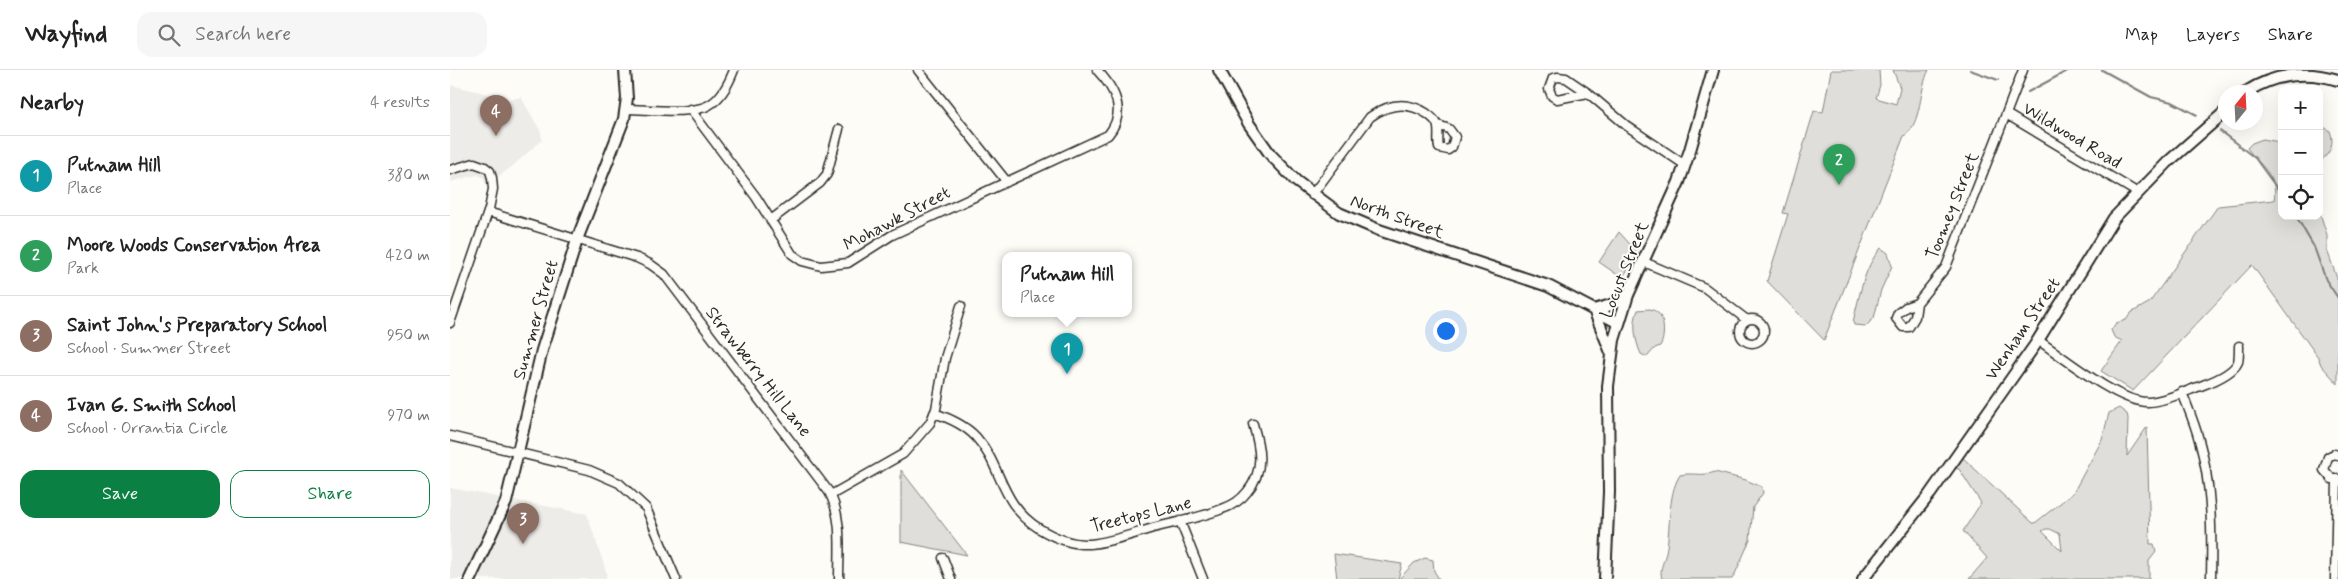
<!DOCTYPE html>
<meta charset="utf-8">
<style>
:root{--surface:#fff;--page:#f6f6f6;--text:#222;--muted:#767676;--line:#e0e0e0;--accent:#0b8043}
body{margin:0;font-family:Mynerve,sans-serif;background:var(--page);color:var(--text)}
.controls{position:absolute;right:15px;top:15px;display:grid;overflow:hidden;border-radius:10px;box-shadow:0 5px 20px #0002}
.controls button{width:45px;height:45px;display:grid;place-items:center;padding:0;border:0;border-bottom:1px solid var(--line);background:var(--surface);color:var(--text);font:25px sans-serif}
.compass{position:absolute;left:1768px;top:15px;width:45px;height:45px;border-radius:50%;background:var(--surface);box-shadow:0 5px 20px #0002;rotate:18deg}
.you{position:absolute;left:995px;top:260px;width:18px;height:18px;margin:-12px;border:4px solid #fff;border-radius:50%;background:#1a73e8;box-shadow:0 0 0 8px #1a73e833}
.badge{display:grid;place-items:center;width:32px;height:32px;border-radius:50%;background:var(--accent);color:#fff;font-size:16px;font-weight:700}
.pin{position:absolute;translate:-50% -41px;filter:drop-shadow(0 1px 2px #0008)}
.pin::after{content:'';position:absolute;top:26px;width:18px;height:15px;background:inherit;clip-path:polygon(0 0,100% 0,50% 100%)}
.popup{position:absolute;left:552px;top:182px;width:130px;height:65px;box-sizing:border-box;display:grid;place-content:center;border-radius:10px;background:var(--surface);filter:drop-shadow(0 1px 4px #0005);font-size:16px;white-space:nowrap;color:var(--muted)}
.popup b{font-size:19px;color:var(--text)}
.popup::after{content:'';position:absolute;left:50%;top:100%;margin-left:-10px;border:10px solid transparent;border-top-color:var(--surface)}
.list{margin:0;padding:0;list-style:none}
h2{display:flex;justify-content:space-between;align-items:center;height:65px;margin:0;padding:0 20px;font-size:21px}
h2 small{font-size:16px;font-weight:400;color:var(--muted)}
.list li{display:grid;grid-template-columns:32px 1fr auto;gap:15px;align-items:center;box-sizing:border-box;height:80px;padding:0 20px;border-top:1px solid var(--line)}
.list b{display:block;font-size:19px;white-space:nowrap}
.list p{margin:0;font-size:16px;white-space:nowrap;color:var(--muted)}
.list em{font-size:16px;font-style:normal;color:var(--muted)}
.actions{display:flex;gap:10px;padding:15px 20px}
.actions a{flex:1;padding:11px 0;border:1px solid var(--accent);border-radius:15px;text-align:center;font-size:18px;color:var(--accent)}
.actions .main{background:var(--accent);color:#fff}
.icon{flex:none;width:28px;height:28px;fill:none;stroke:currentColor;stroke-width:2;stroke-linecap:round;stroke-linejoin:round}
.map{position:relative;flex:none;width:1888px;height:509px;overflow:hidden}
header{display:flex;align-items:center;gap:30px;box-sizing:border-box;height:70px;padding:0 25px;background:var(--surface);border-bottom:1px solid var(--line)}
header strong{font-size:24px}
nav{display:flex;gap:28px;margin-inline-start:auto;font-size:18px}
.search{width:350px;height:45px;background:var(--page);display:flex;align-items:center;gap:12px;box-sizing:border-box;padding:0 18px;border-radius:15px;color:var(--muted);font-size:19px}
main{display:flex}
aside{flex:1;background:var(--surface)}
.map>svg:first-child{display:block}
.built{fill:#edece8}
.green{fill:#dfdeda;stroke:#858482;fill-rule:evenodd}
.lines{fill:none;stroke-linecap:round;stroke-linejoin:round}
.stream{stroke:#7e7d7b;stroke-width:2}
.street-casing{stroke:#2b2b2b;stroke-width:11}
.secondary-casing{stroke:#2b2b2b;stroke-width:14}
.street{stroke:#fdfcf7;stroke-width:8}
.secondary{stroke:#fdfcf7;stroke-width:10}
.labels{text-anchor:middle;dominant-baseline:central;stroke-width:4;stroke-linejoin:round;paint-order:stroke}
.street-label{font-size:18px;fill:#2b2b2b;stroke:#fdfcf7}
</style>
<header>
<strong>Wayfind</strong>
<div class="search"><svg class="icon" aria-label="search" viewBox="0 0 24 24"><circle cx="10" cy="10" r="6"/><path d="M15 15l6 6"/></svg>Search here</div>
<nav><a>Map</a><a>Layers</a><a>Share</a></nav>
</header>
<main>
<aside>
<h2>Nearby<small>4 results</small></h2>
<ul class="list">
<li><span class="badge" style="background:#0f9aa8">1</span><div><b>Putnam Hill</b><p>Place</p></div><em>380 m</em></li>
<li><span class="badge" style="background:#2e9e5b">2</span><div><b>Moore Woods Conservation Area</b><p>Park</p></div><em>420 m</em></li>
<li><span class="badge" style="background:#8d6e63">3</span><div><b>Saint John's Preparatory School</b><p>School · Summer Street</p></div><em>950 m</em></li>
<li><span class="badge" style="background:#8d6e63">4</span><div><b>Ivan G. Smith School</b><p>School · Orrantia Circle</p></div><em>970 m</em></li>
</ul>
<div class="actions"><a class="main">Save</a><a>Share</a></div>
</aside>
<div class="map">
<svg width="1888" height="509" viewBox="0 0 1888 509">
<rect width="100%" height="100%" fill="#fdfcf7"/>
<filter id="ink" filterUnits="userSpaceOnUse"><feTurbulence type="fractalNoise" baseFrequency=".02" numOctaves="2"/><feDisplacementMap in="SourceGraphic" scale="10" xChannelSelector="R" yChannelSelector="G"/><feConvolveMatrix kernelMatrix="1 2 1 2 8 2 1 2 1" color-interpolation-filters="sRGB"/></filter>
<g filter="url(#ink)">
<path class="built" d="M0,15L52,27L55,31L71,27L91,62L92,70L59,99L36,115L33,107L27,105L0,112Z
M0,418L137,444L157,504L155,509H0Z"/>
<path class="green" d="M1381,0H1429L1430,15L1426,28L1446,34L1450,18L1443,0H1479C1469,18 1472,55 1454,66L1374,270L1317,211L1338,144L1333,143L1364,41L1373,42Z
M1869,54L1880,61C1885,74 1880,84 1869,92Z
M1813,69L1829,72L1832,77V146H1869V140L1877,165V180L1888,211V314L1871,295L1868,287L1802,195L1683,321L1651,301L1672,271L1664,267L1661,260L1666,253L1676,250L1681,243L1700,232L1768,136L1824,130C1829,106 1809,95 1797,78L1802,73Z
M1169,162L1189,184L1172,208L1149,192Z
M1431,178L1438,183L1442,196L1431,220L1424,248L1416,256L1404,255L1403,252C1409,228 1414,196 1431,178Z
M1200,239C1203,240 1206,241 1208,243C1215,249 1215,269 1210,276L1205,278L1197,287L1191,284C1185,271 1182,253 1188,240Z
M1669,338L1677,344L1678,348L1677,386L1697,357L1700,474H1704L1706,482L1699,491V509H1519L1537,488L1513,461L1531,433L1509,399L1505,398L1512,387L1583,453H1585L1623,423L1652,370L1659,343ZM1596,459H1600L1610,464L1612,481L1592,461Z
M451,400L517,485L451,472Z
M1265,402L1296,410L1312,417L1313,423L1303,437L1300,470L1285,504L1282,509H1212C1209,498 1214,493 1216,482C1221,459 1217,425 1230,405C1243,402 1252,407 1265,402Z
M884,484L952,494L948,509H887Z
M975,488L983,490L984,501L989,509H949L964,493Z"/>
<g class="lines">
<path class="stream" d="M1520,0L1548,10
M1652,0L1701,27L1722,32L1747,45
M1578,22L1619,0
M1770,61L1805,88L1832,125
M1846,146L1864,177L1876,210L1888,228"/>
<defs>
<path id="street" d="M468,0L557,112
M1573,0L1556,44L1688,123
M1138,23L1107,29L1102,26L1099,19L1103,8L1108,7L1116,8L1138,23L1177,56L1235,95
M177,39C197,39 243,45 259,35C272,28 279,13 284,0
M240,39L306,127L342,184L352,191L371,196L398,193L442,165L658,65C677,42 666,20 647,0
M0,100L24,93L35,97L40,101L42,108L43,119L39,139L0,253
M862,125L920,47C938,34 957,31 976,43C980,46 985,49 987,54C990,60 987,71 989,78L998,80L1002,77L1005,67L999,59L988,55
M38,142L187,188L200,194L214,204L379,422C393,448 389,480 389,509
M321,150L370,113L377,104L389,59
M1194,192L1255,218L1297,250
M1467,233L1465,247L1459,257H1453L1446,248L1448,243L1456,237L1467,233L1496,197L1556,44
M1290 261a12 12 0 1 1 24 0a12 12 0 1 1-24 0Z
M1588,270C1613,287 1669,333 1698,332C1716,331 1736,321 1753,315C1764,311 1783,303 1788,292C1789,288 1789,281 1789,276
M1732,322C1738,338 1745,354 1749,370C1762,415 1762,462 1761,509
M484,343C499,348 515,355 526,367C553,397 549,434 590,459C605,468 622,475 640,474C661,472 683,464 703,458C726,452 750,448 772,439C781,436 791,430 797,422C815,401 810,378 803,354
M0,366L139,400L169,413L196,438L226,509
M1888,385L1884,384L1878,387L1874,400L1882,409H1888
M381,425L453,384L480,353L486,339L495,288L511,236
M730,451L753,509
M493,488L501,509
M1885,509L1887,410"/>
<path id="secondary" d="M769,0L799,54L820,84L846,111L889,143L929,160L1098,216L1169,253
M1796,22C1824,4 1857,0 1888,10
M1162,285L1144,240L1161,235L1178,225
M20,509L56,432L92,280L128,167L174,49L177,28L175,0
M1155,509L1159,422L1158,316L1164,270L1178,225L1229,112L1240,80L1263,0
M1413,509L1480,424L1585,275L1664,148L1718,92L1776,41"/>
</defs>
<use href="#street" class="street-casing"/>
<use href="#secondary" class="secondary-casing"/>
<use href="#street" class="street"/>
<use href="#secondary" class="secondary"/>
</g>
</g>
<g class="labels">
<g class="street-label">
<text transform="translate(1622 66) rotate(31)">Wildwood Road</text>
<text transform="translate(1503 136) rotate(-68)">Toomey Street</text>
<text transform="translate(947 147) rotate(20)">North Street</text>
<text transform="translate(447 149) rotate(-28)">Mohawk Street</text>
<text transform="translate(1175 200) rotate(-68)">Locust Street</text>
<text transform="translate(86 250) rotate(-74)">Summer Street</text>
<text transform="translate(1573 259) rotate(-56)">Wenham Street</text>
<text transform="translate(308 302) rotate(52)">Strawberry Hill Lane</text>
<text transform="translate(691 445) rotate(-14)">Treetops Lane</text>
</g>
</g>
</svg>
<div class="controls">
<button>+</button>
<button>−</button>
<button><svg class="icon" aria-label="locate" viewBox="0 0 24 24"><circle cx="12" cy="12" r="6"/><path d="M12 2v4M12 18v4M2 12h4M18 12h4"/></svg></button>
</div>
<svg class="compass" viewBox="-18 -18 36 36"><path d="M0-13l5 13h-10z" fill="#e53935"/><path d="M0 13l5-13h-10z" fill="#767676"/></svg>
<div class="you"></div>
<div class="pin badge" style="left:617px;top:304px;background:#0f9aa8">1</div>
<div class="popup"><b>Putnam Hill</b>Place</div>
<div class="pin badge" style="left:1389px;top:115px;background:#2e9e5b">2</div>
<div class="pin badge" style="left:73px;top:474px;background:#8d6e63">3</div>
<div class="pin badge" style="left:46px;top:66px;background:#8d6e63">4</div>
</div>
</main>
